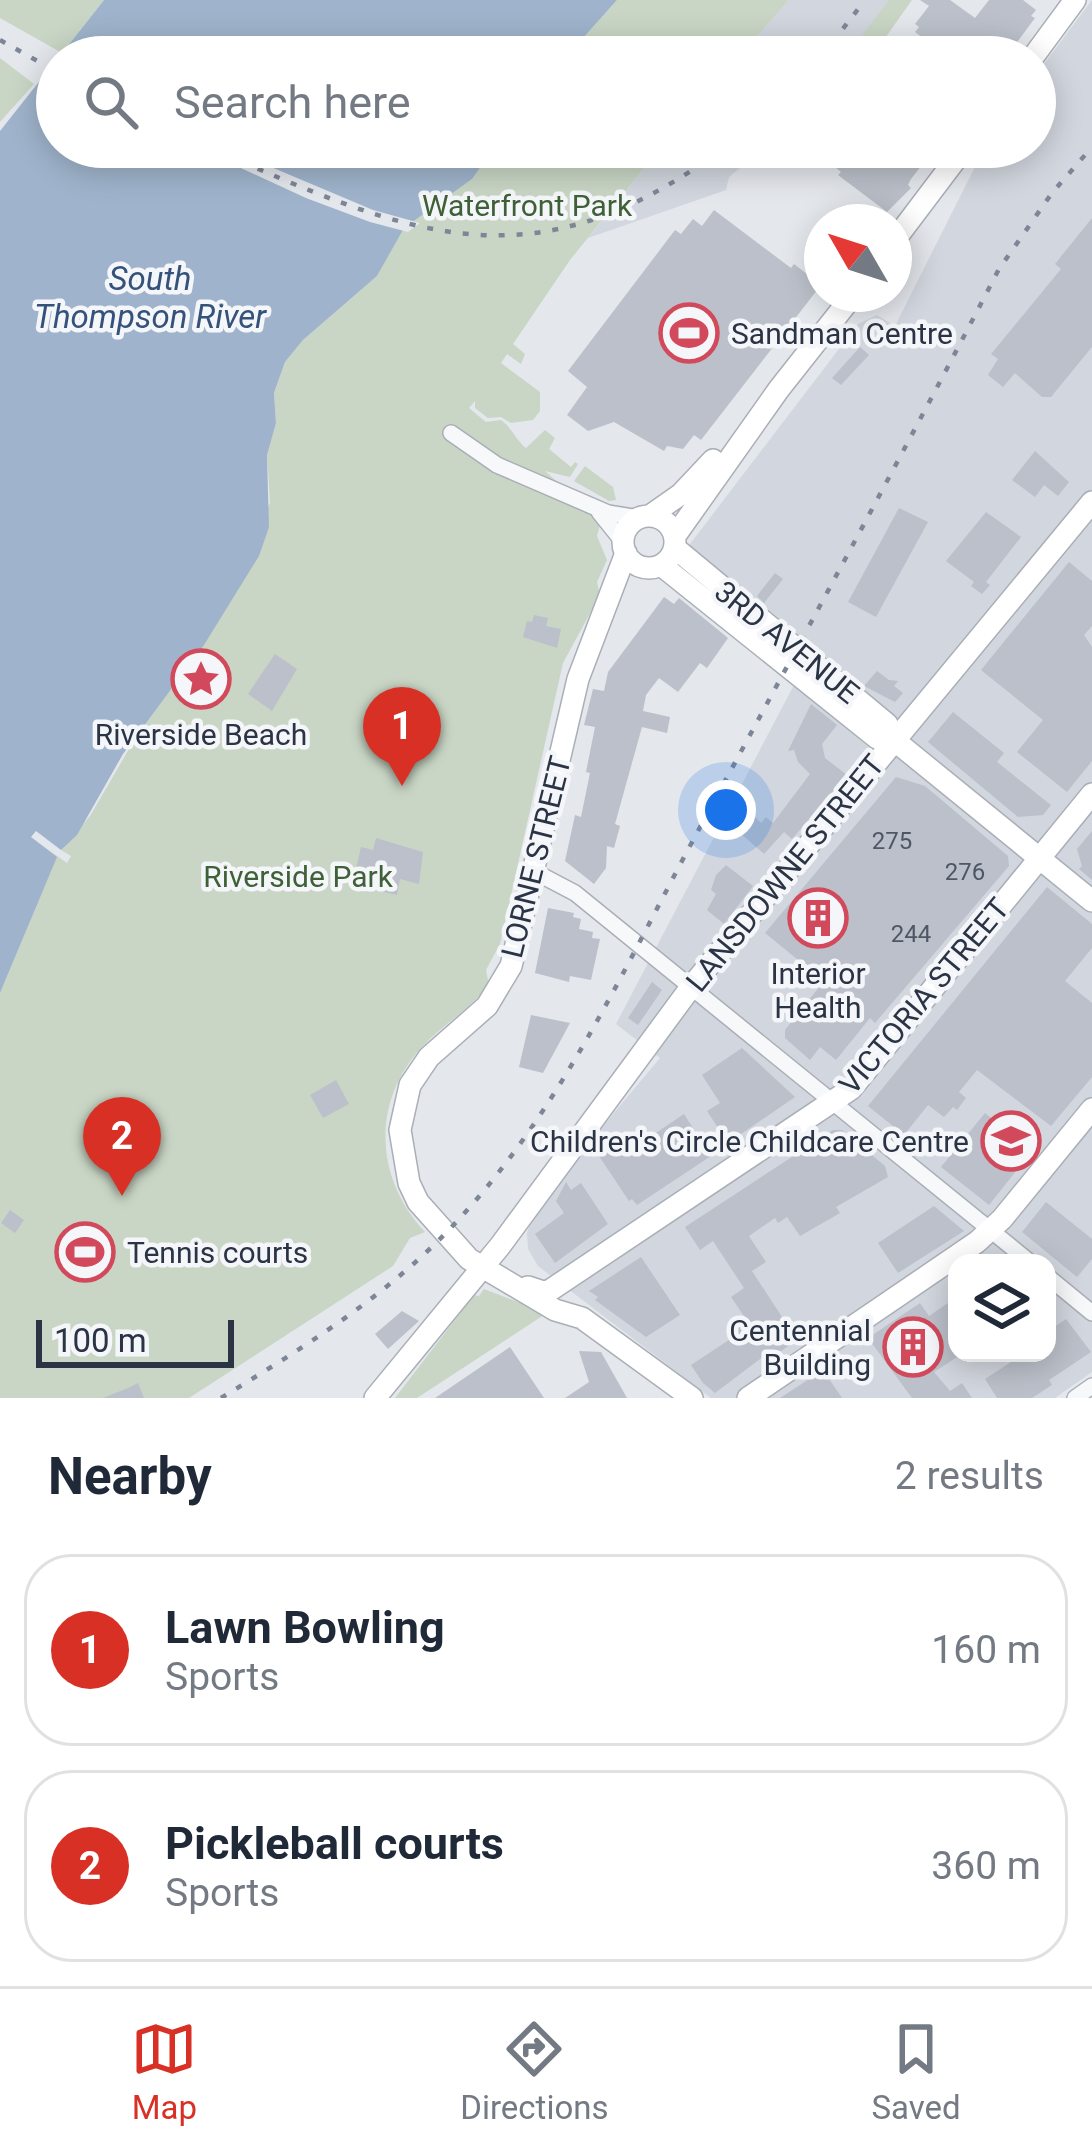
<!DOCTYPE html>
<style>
:root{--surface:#fff;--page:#f2f2f3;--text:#1f2937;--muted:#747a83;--line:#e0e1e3;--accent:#d93025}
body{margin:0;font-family:Roboto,sans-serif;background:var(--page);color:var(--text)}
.controls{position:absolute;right:36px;bottom:36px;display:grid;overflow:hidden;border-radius:24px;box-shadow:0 6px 30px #0003}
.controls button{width:108px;height:108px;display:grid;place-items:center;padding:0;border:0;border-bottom:3px solid var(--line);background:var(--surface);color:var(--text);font:60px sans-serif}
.compass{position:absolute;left:804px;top:204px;width:108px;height:108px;border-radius:50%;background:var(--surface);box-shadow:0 6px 30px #0003;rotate:309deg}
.scale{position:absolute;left:36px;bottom:30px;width:198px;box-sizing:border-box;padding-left:12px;border:6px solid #2b3445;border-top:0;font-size:33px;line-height:42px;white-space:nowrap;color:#2b3445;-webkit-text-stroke:9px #f4f6f9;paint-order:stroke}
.you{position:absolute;left:726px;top:810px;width:42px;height:42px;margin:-30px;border:9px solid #fff;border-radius:50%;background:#1a73e8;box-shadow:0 0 0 18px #1a73e833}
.badge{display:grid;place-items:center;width:78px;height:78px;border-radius:50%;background:var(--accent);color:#fff;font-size:39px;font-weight:700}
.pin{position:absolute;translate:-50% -99px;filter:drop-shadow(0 3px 6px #0008)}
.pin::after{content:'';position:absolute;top:63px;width:42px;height:36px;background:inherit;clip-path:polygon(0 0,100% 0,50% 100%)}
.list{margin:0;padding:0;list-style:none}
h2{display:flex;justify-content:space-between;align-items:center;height:156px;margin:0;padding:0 48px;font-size:51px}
h2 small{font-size:39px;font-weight:400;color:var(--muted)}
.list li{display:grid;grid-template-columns:78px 1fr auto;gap:36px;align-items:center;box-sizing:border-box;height:192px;margin:0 24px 24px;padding:0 24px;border:3px solid var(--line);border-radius:48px}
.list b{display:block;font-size:45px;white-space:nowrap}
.list p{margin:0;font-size:39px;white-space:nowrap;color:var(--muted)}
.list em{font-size:39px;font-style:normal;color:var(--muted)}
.icon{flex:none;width:66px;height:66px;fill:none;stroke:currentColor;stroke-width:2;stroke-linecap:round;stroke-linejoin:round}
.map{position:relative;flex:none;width:1092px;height:1398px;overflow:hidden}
.search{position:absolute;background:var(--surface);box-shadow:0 6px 30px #0003;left:36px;right:36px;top:36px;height:132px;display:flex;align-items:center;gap:30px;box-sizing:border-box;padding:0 42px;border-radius:66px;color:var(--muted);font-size:45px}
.sheet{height:588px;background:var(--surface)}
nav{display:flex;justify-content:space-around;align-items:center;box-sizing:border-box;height:168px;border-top:3px solid var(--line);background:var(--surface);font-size:33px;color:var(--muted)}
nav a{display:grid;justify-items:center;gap:6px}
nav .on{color:var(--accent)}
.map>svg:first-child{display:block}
.built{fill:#d2d6de;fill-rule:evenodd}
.green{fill:#c9d6c5}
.water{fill:#9fb4cc}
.pier{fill:#e4e7ec}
.building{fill:#bbc0ca}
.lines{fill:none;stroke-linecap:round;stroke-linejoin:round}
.street-casing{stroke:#a9aeb7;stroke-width:18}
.secondary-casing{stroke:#a9aeb7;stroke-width:24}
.street{stroke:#f7f8fa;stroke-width:15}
.secondary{stroke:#fff;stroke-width:21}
.rail{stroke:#7d8696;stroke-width:4.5;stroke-dasharray:6 12;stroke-linecap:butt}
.labels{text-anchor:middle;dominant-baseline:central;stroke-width:9;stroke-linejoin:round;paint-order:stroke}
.number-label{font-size:24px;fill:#4f5766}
.park-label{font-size:30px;fill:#3f6138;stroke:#f4f6f9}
.poi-label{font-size:30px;fill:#2b3445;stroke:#f4f6f9;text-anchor:start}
.street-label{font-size:30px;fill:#2b3445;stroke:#f4f6f9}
.water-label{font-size:33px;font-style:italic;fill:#34527a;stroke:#f4f6f9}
</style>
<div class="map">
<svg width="1092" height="1398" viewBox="0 0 1092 1398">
<rect width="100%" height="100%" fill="#e4e7ec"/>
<path class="built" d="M789,0H889L846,57H739Z
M1092,0V1372L1055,1398H711L538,1266L528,1249L527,1233L531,1221L562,1175L660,1058L616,1024L795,683L690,554V544L858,324L877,315L895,326L985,147H1035V76ZM957,1263H1047V1353H957Z
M661,147H766L729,177L726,190L588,238Z"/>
<path class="green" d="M0,0H104L62,53L0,18Z
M617,0H789L739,57H566Z
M889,0H912L878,48L862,35Z
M0,58L34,84L0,122Z
M495,147H661L570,260L513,344L525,354L521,364L507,354L501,363L540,392V411L533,420L511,423L501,417L488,418L475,408V401L469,408L486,422L501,420C513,429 515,439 526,448L545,430L555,438L549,449L571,467L575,462L578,464L570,477L545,471L601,521L597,536L607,560L597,582L600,595L563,663L500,944L486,970L489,985C469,1010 442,1025 421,1048C371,1103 375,1179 425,1232L410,1238L393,1266L189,1398H0V993L56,858L30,837L67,863L71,856L61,850L90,816L143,725L194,660L270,503L267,454L276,423L274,393L285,362L303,340L377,276L403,228L472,179Z
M585,466L613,487L616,500L609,501L574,481Z
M484,1289L547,1313L417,1398H395L474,1295L479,1296Z"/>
<path class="water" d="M104,0H617L566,57H59Z
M57,59V147H495L472,179L404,228L377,276L303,340L285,362L274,393L276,423L267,455L269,527L259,556L204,645L123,754L77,835L61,850L36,831L31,837L57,857L0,993V131Z"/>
<path class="pier" d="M195,147H224L373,210L420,223L408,232L370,222L306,198Z"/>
<path class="building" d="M920,0H950L975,18L989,0H1023L1036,10L1031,16L1035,18L1006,57H933L938,50L915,32L919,27L915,24L929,6Z
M849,147H936L911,179L908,185L911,188L887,212L838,175L841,172L834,166Z
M714,210L791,268L794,264L821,285L701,440L694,435L683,449L667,446L664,451L614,422L588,431L567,415L587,387L568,371L675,230L681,234L693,219L702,226Z
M1092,218V347L1051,397H1042L1015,373L1003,387L988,375L998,359L991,354L1061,269L1055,264Z
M860,347L869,355L841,385L832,378Z
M1035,451L1069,482L1058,496L1044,485L1035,497L1012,480Z
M899,508L928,522L876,617L848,602Z
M986,512L1021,537L986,582L990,585L982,594L971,586L974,582L946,561Z
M1069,562L1092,581V626L1084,635L1092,647V761L1067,792L1017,752L1043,720L981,670Z
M775,573L783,579L764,603L757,596Z
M664,597L674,604L679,598L728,638L707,668L700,663L678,692L659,678L646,695L643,711L670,717L667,733L642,727L615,824L620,826L614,848L607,846L606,868L594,884L565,861L575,815L581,817L590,773L586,772L595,727L584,725L593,689L604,691L608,672Z
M534,615L548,618L546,626L561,629L557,648L523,637L527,621L532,622Z
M275,654L297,669L272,711L248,694Z
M877,671L889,680L898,681L894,686L903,693L895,702L864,686Z
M811,704L837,725L822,744L825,758L847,775L792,839L784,832L764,854L739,832L753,815L761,823L766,817L773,823L810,774L798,762L794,750L788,751Z
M953,712L1004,753L997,762L1051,805L1043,815L1018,817L928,742Z
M896,777L925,786L1008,856L1009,866L875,1023L870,1018L836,1060L820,1047L810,1060L785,1038V1030L824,981L765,933Z
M1092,831V880L1079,869L1082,866L1077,849Z
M376,838L423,852L419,884L400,879L397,895L368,888L372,873L356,869L361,847L373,850Z
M726,865L753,886L724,924L707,910L716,894L711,890L716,875Z
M1047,887L1092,924V948L1065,981L1092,1003V1077L1051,1126L977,1070L959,1092L966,1098L957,1110L953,1107L944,1117L928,1105L904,1135L868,1106Z
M548,908L574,913L573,917L581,919L579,929L593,932L592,938L600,939L591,980L570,976L569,982L535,973Z
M652,982L662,990L638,1025L628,1018Z
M531,1015L570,1023L543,1073L519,1067Z
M742,1048L795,1097L728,1143L707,1111L720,1103L702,1075Z
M336,1080L349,1104L323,1118L310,1095Z
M985,1113L1032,1151L989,1205L941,1167Z
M684,1114L711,1156L637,1205L632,1199L629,1201L599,1156L625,1139L632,1149Z
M833,1130H842L885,1166L888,1177L836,1207L840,1213L800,1236L787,1217L778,1223L775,1218L749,1236L766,1262L752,1271L797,1340L771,1358L768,1353L715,1393L703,1383L691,1365L732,1338L729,1334L748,1322L731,1297L744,1288L713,1241L700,1250L685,1227Z
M566,1182L571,1190L581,1183L608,1224L555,1263L535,1234L564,1213L556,1201Z
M1046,1202L1092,1239V1259L1077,1277L1022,1232Z
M934,1206L964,1231L898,1273L878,1243Z
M10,1210L24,1220L15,1233L1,1223Z
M641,1257L680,1315L646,1337L595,1300L598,1297L589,1291Z
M920,1303L929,1316L948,1303L952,1307L957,1304V1357L934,1372L950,1391L962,1383L972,1398H912L868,1338Z
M402,1311L419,1321L388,1349L375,1334Z
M1066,1319L1091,1352L1049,1380L1052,1385L1032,1398H997L985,1379L1025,1353H1047V1332Z
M510,1347L544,1398H435Z
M579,1351L601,1352L627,1398H565L589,1382Z
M823,1370L842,1398H780L800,1385Z
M138,1383L144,1398H103L128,1388Z"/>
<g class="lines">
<defs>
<path id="street" d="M451,433L497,465L608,513L639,518
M599,512L623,542
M535,872L575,893L1031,1263
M1047,1276L1092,1313
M1075,1398L1092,1386"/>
<path id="secondary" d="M1033,57L1075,0
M894,241L965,147
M651,515L681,494L713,460
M623 542a26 26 0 1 1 52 0a26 26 0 1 1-52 0Z
M675,536L779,389L854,294
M675,548L887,724L894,740L1092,901
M626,553L578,679L511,966L487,1006L429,1057L410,1085L400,1130L409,1183L418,1202L469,1259L555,1310L582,1318L692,1398
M661,565L877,738L894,740
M528,1287L546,1293L851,1089L1092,794
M375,1398L500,1246L691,987L1092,502
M748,1398L977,1242L1002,1219L1092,1109"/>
</defs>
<use href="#street" class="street-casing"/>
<use href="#secondary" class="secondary-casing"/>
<use href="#street" class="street"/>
<use href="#secondary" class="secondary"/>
<path class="rail" d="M0,40L57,72
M821,57L865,0
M208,147C407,234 531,292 725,147
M221,1398C306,1346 392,1293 460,1218C563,1106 626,964 698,831C799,644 901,458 999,269L1052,193L1092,147"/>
</g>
<defs>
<symbol id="stadium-ring" viewBox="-11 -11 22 22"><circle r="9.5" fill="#f4f6f9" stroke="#d1495b" stroke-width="1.5"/><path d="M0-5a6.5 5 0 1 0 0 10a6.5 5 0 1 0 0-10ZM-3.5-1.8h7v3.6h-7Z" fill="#d1495b"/></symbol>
<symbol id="sight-ring" viewBox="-11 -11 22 22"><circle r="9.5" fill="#f4f6f9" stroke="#d1495b" stroke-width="1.5"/><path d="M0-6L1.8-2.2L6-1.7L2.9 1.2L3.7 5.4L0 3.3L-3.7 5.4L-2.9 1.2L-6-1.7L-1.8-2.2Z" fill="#d1495b"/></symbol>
<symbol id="building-ring" viewBox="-11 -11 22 22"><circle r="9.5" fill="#f4f6f9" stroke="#d1495b" stroke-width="1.5"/><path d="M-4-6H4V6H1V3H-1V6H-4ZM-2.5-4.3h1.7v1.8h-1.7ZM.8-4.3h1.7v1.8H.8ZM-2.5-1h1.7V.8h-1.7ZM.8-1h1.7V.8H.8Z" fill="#d1495b"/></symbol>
<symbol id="school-ring" viewBox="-11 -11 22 22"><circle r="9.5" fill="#f4f6f9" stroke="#d1495b" stroke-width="1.5"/><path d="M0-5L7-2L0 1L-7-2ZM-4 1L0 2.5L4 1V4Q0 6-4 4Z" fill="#d1495b"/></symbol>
</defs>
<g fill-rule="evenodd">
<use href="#stadium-ring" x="656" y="300" width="66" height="66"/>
<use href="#sight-ring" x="168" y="646" width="66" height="66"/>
<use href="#building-ring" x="785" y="885" width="66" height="66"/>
<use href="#school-ring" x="978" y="1108" width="66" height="66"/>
<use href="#stadium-ring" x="52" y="1219" width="66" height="66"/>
<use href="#building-ring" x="880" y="1314" width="66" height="66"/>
</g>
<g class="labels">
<g class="number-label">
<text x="892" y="841">275</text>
<text x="965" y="872">276</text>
<text x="911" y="934">244</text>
</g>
<g class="park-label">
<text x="527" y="205">Waterfront Park</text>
<text x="298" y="876">Riverside Park</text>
</g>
<g class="poi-label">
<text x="731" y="333">Sandman Centre</text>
<text x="201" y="734" text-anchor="middle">Riverside Beach</text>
<text x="818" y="973" text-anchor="middle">Interior<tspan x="818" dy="34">Health</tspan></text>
<text x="969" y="1141" text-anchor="end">Children's Circle Childcare Centre</text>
<text x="127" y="1252">Tennis courts</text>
<text x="871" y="1330" text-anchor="end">Centennial<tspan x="871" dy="34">Building</tspan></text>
</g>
<g class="street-label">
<text transform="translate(787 642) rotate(39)">3RD AVENUE</text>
<text transform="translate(536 857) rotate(-76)">LORNE STREET</text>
<text transform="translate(785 873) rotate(-51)">LANSDOWNE STREET</text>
<text transform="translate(924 996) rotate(-50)">VICTORIA STREET</text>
</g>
<g class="water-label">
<text x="150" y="278">South<tspan x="150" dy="38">Thompson River</tspan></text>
</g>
</g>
</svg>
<div class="controls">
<button><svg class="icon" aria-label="layers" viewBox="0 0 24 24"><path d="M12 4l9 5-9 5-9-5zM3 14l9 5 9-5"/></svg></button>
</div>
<svg class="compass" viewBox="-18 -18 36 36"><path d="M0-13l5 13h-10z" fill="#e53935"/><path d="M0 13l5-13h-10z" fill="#747a83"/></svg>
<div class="scale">100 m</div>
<div class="you"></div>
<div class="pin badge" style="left:402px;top:786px">1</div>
<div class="pin badge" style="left:122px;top:1196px">2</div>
<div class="search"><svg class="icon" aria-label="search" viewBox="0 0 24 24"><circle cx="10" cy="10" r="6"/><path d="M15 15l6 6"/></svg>Search here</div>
</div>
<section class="sheet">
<h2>Nearby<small>2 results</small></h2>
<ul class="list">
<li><span class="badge">1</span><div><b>Lawn Bowling</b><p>Sports</p></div><em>160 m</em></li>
<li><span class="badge">2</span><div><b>Pickleball courts</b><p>Sports</p></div><em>360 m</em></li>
</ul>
</section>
<nav>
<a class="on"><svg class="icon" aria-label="map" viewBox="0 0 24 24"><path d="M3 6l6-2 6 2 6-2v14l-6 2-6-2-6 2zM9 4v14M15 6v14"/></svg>Map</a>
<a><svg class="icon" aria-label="directions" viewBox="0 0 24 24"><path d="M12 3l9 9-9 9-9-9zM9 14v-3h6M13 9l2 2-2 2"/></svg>Directions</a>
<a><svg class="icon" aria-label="saved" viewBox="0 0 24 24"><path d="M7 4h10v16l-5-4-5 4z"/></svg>Saved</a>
</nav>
